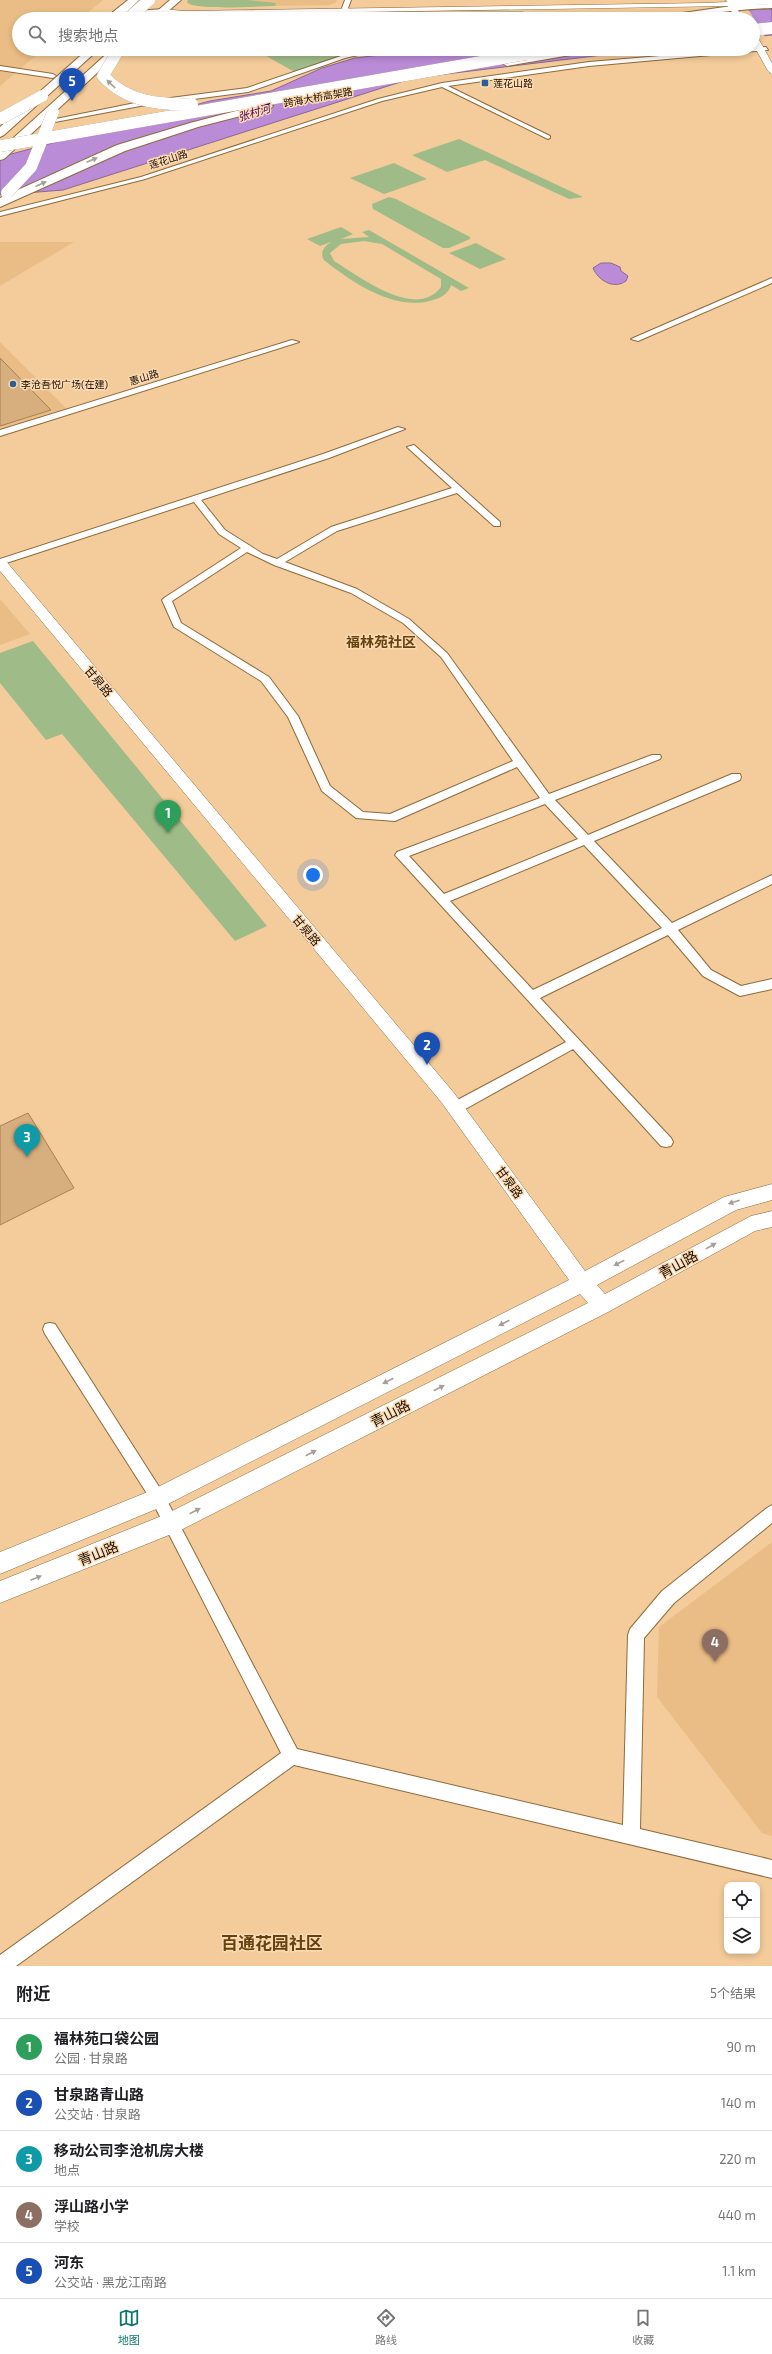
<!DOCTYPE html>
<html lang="zh">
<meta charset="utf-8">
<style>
:root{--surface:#fff;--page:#f6f6f6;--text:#202124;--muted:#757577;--line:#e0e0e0;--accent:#0f766e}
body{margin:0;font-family:"Exo 2","Noto Sans SC",sans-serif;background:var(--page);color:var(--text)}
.controls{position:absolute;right:12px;bottom:12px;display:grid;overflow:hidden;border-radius:8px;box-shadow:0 2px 6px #0003}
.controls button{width:36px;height:36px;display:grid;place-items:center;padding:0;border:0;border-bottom:1px solid var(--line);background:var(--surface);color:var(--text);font:20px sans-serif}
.you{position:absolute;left:313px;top:875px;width:14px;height:14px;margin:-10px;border:3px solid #fff;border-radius:50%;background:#1a73e8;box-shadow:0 0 0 6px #1a73e833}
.badge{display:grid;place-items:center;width:26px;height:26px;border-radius:50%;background:var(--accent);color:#fff;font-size:13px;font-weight:700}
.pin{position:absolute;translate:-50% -33px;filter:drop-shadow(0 1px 2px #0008)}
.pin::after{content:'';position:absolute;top:21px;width:14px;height:12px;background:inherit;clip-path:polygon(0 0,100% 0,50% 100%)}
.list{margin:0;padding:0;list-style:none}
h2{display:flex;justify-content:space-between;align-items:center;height:52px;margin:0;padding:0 16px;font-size:17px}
h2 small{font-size:13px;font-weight:400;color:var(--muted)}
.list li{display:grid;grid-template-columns:26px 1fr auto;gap:12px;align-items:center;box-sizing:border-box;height:56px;padding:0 16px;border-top:1px solid var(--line)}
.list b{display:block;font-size:15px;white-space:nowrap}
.list p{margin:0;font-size:13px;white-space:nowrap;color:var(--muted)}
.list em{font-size:13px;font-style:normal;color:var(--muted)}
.icon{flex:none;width:22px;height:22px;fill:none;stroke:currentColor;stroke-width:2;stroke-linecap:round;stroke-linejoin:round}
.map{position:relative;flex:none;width:772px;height:1966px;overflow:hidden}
.search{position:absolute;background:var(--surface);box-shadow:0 2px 6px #0003;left:12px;right:12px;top:12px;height:44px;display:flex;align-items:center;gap:10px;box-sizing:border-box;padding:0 14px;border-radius:22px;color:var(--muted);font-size:15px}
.sheet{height:332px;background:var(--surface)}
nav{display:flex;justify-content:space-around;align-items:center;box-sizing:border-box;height:56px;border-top:1px solid var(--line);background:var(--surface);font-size:11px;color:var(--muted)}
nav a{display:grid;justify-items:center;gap:2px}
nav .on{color:var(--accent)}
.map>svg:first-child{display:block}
.built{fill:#ebbd86}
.green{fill:#9fbc88;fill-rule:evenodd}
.water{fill:#ba8cd7;stroke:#8b6696}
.pier{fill:#f4cb9a}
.building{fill:#d7af7f;stroke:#a68051}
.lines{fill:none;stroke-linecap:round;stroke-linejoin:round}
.street-casing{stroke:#8f6a3b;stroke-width:2}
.secondary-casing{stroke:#8f6a3b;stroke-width:1}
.highway-casing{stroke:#8f6a3b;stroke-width:2}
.street{fill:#fff;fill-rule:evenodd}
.secondary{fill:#fff;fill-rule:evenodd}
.highway{fill:#fff;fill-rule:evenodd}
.highway-bridge-casing{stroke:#8f6a3b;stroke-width:12;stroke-linecap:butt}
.highway-bridge{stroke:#fff;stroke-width:12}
.oneway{fill:#a59f99}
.poi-dot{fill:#285f98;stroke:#fbdab3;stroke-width:1.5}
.labels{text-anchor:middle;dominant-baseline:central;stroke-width:3;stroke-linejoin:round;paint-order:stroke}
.far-poi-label{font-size:10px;fill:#1d0f00;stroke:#fbdab3;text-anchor:start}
.far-street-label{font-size:10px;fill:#1d0f00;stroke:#fbdab3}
.far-water-label{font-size:11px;font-style:italic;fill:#440160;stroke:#fbdab3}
.street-label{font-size:12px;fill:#1d0f00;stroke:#fbdab3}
.quarter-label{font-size:14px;font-weight:bold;fill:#65420f;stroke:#fbdab3}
.near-street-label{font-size:14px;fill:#1d0f00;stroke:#fbdab3}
.near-quarter-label{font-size:17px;font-weight:bold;fill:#65420f;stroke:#fbdab3}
</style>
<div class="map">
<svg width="772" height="1966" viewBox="0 0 772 1966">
<rect width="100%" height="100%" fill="#f4cb9a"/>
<path class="built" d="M0,0H103L80,19H19V49H44L0,86Z
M188,0H337L335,3L329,5L205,7L190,5L187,2Z
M0,242H74L0,286Z
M0,342L67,409L0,430Z
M0,599L30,634L0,645Z
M772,1542V1836L762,1833L657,1697L659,1627Z"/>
<path class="green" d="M188,0H247L276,3L275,6C260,6 195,11 187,2Z
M523,11L525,19H442L440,12Z
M290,15V19H200V16Z
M254,49H391L352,56L298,74Z
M459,139L583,197L569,199L485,160L447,172L412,155Z
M394,163L427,179L384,194L350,178Z
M389,197L396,199L470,237V239L449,248H443L373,209L372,204Z
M341,227L353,234L341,239L369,237L362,232L369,230L469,288L461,291L451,285C449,293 441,298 433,300C395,312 353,283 324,260C319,252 325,246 331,242L320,246L307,239ZM364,241L382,244L441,279V287C416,321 359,276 334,261L330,253L341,244Z
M476,243L506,259L480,269L449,253Z
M33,641L267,926L235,941L62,734L46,740L0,683V653Z"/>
<path class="water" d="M759,9H772V35L753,37V19H680Z
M432,49H652L413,78L63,190L0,195V157L210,101L271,91L322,68L355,58Z
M601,263H611L620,267L621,271L628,276L626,281C613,290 598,280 593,268Z"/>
<path class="pier" d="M748,9L765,37L753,39V19H731L727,11Z"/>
<path class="building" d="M0,358L51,410L0,426Z
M28,1113L74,1188L0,1225V1126Z"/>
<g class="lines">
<defs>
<path id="street" d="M345,0H351L348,8L351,19H345L342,8Z
M772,4V8C728,9 684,19 640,19L739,5Z
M163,9L165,12L128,14L125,12Z
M766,47L768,50L589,66L448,86L550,136V138L548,139L442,87L382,101L145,179L0,216V212L141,177L378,99L442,83L589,62Z
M373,49H384L345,58L248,92L140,106L39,125L36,123L140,102L247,88L341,56Z
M0,66L53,74L56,76L53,78L0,70Z
M772,278V283L638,341L631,339Z
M292,340L299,342L0,436V430Z
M398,427L405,429L329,458L201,500L225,530L263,554L277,559L331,527L452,488L407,447L414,445L500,522V526H494L457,493L337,531L285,562L357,589L409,619L447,653L549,794L652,755H660L661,757L660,759L555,800L588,835L732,774H740L741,777L740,780L594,841L672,923L772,875V884L678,930L711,970L741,986L772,979V989L740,996L736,994L703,976L668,935L540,998L671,1138L673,1142L671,1146L666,1147L661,1146L573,1049L460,1112L455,1113L450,1112L449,1108L450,1104L566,1042L395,855L397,852L540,798L517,767L395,821L356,818L322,791L288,717L261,681L174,627L162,600L164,598L241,548L219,534L194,502L0,565V559L323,454ZM247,552L274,565L351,593L403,623L441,657L513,761L390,814L363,812L330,786L298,716L269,677L181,623L172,601ZM545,804L578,839L444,894L409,856ZM584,845L662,928L533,990L450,901Z
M50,1323L55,1324L163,1493L297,1749L623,1825L628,1635L630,1629L662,1591L767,1508L772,1505V1523L674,1603L644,1638L640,1829L772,1860V1878L294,1765L16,1966H0V1955L281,1753L153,1503L45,1334L43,1329L45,1324Z"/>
<path id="secondary" d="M726,0H772V4L735,6L744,19H736L728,6L184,15L163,13L159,11L163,9L184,11L706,3L727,2Z
M753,34L757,36L772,63V74L768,71L753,44Z
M0,559L5,560L454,1093L585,1271L724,1197L772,1184V1200L736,1210L597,1285L605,1294L751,1216L772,1211V1227L755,1231L610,1311L179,1531L0,1603V1581L164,1515L588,1303L580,1294L166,1505L0,1574V1552L150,1491L569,1280L442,1103L0,571Z"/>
<path id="highway" d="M128,0H139L120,19H110L113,12Z
M170,0H181L159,19H148Z
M88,49H99L4,135L0,137V127Z
M112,49H123L4,159L0,160V150Z
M569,49H593L588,52L507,66L502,63L507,60Z
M267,103L273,106L271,108L198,127L125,151L0,207V198L117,145L190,123Z"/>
</defs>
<use href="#street" class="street-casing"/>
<use href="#secondary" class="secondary-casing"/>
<use href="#highway" class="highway-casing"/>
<use href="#street" class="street"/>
<use href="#secondary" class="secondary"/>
<use href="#highway" class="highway"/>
<defs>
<path id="highway-bridge" d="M128,19L149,0
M753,30L772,28
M119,49L103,76C127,102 159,105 192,104
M2,118L42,96
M0,146L526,54
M7,193L31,167L53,112"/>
</defs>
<use href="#highway-bridge" class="highway-bridge-casing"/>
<use href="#highway-bridge" class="highway-bridge"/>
</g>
<defs><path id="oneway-solid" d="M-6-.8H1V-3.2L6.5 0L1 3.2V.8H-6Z"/></defs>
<g class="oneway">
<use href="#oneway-solid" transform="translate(111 84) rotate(-136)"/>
<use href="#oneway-solid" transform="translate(92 160) rotate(-23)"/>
<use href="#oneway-solid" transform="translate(41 184) rotate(-25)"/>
<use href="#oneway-solid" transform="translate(734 1202) rotate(162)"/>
<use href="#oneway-solid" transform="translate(711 1246) rotate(-29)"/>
<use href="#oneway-solid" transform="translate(619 1263) rotate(152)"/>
<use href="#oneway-solid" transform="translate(504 1323) rotate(153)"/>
<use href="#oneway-solid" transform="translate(388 1381) rotate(153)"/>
<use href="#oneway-solid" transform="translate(439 1388) rotate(-27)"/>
<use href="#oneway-solid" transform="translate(311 1453) rotate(-27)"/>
<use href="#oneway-solid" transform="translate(195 1511) rotate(-27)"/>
<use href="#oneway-solid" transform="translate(36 1578) rotate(-22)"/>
</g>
<g class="poi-dot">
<rect x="481" y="79" width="8" height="8" rx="2"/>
<circle cx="13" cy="384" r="4"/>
</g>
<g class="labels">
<g class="far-poi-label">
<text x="493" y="83">莲花山路</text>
<text x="21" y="384">李沧吾悦广场(在建)</text>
</g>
<g class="far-street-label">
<text transform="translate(318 97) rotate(-10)">跨海大桥高架路</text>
<text transform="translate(168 159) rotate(-18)">莲花山路</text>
<text transform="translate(144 377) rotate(-17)">惠山路</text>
</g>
<g class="far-water-label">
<text transform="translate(254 112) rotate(-17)">张村河</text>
</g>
<g class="street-label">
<text transform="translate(99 681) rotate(50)">甘泉路</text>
<text transform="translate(307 930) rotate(50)">甘泉路</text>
<text transform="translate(510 1182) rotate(54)">甘泉路</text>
</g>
<g class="quarter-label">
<text x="381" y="641">福林苑社区</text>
</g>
<g class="near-street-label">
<text transform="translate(678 1264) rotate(-29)">青山路</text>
<text transform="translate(390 1413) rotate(-27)">青山路</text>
<text transform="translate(98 1553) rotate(-22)">青山路</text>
</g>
<g class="near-quarter-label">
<text x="272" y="1942">百通花园社区</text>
</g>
</g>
</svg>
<div class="controls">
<button><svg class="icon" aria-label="locate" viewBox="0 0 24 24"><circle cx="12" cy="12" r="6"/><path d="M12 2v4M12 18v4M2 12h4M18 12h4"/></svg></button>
<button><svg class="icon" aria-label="layers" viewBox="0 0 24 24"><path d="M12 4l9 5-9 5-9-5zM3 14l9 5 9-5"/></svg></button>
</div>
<div class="you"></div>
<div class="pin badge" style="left:168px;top:833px;background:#2e9e5b">1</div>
<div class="pin badge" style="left:427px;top:1065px;background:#1a4fb4">2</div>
<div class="pin badge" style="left:27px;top:1157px;background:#0f9aa8">3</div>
<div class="pin badge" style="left:715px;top:1662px;background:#8d6e63">4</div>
<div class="pin badge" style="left:72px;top:101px;background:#1a4fb4">5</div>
<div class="search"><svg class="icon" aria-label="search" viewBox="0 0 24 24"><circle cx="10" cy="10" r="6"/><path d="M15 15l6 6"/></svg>搜索地点</div>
</div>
<section class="sheet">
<h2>附近<small>5个结果</small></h2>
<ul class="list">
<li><span class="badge" style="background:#2e9e5b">1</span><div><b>福林苑口袋公园</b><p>公园 · 甘泉路</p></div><em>90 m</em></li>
<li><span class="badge" style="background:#1a4fb4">2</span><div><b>甘泉路青山路</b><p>公交站 · 甘泉路</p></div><em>140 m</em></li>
<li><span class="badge" style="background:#0f9aa8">3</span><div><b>移动公司李沧机房大楼</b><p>地点</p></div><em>220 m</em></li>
<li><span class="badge" style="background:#8d6e63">4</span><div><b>浮山路小学</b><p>学校</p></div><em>440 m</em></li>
<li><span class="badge" style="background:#1a4fb4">5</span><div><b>河东</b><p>公交站 · 黑龙江南路</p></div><em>1.1 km</em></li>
</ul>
</section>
<nav>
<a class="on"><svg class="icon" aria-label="map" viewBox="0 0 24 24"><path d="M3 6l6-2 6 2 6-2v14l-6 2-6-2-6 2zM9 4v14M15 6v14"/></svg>地图</a>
<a><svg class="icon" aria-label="directions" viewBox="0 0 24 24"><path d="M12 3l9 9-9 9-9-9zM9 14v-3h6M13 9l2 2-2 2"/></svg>路线</a>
<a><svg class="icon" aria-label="saved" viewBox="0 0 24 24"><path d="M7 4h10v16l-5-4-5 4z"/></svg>收藏</a>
</nav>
